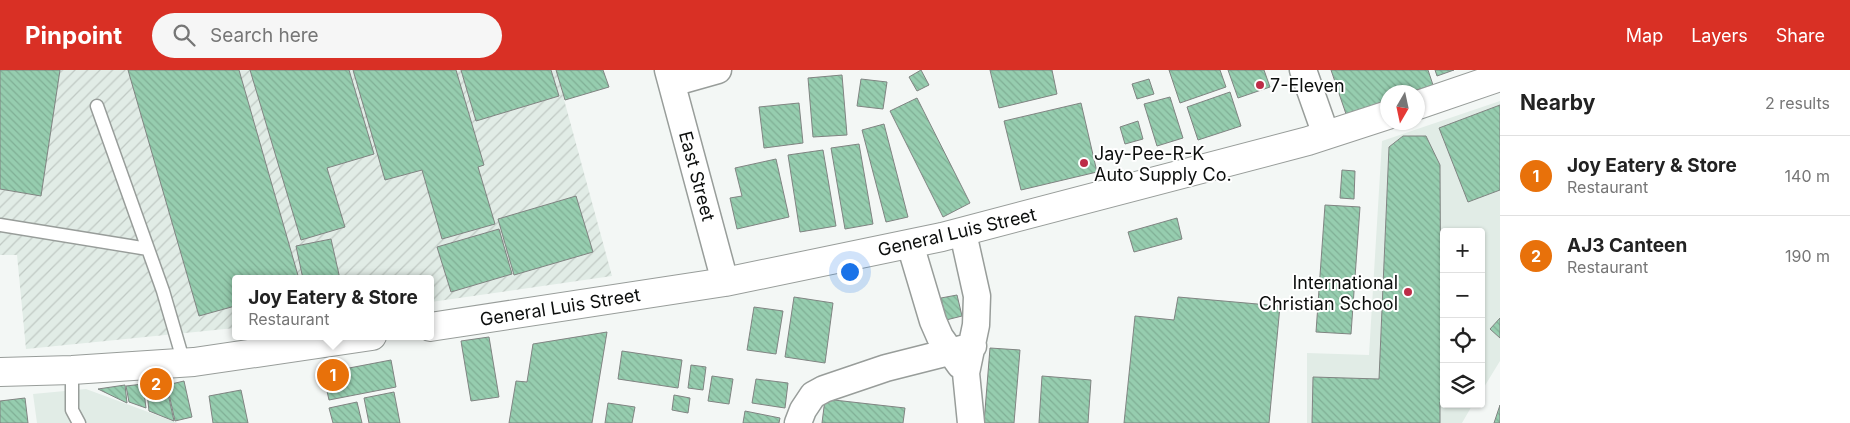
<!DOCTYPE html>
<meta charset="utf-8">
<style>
:root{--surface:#fff;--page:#f6f6f6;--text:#222;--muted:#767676;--line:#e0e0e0;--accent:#d93025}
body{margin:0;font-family:Inter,sans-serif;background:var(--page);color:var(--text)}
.controls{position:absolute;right:15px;bottom:15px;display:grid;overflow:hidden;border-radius:5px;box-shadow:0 1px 4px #0004}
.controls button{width:45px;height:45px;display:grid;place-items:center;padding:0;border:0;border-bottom:1px solid var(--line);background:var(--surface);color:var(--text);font:25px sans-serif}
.compass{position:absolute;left:1380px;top:15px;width:45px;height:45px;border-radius:50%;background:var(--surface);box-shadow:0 1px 4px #0004;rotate:189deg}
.you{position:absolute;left:849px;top:201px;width:18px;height:18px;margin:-12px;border:4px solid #fff;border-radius:50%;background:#1a73e8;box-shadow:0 0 0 8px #1a73e833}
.badge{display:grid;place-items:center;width:32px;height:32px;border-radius:50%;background:var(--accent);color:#fff;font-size:16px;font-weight:700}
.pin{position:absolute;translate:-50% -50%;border:2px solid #fff;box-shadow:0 1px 5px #0006}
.popup{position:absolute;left:232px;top:205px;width:202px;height:65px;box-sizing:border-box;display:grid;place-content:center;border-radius:5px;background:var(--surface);filter:drop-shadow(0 1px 4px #0005);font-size:16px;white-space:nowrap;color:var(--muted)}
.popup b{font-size:19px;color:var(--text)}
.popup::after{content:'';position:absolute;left:50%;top:100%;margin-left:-10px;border:10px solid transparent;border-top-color:var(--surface)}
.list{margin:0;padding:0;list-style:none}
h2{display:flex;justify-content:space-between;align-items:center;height:65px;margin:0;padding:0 20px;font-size:21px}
h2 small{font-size:16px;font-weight:400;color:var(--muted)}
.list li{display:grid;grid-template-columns:32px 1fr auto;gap:15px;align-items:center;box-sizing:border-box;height:80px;padding:0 20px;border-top:1px solid var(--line)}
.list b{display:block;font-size:19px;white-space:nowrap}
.list p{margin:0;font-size:16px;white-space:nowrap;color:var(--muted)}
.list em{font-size:16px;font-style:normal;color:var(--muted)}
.icon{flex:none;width:28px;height:28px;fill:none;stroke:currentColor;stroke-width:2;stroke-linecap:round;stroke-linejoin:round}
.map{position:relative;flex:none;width:1500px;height:353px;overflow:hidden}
header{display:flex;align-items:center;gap:30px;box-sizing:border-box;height:70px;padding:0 25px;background:var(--accent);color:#fff}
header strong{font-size:24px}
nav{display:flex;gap:28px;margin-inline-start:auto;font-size:18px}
.search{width:350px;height:45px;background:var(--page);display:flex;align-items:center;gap:12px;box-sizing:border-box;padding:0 18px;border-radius:28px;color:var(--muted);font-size:19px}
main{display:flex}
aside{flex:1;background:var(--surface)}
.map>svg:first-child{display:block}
.built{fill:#e1ece6}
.industrial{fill:url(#industrial-furrows)}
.building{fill:url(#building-back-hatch);stroke:#808482}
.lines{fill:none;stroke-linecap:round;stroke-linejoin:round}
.service-casing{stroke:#989d9a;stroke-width:15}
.minor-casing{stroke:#989d9a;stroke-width:29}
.primary-casing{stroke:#989d9a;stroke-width:30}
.service{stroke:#fff;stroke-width:12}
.minor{stroke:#fff;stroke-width:26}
.primary{stroke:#fff;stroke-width:28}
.poi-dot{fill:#bd2c47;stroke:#fff;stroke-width:2}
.labels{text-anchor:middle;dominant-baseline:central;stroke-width:4;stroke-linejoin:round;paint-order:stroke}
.poi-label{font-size:18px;fill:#0c0e0d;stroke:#fff;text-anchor:start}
.street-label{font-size:18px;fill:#0c0e0d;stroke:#fff}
</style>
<header>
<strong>Pinpoint</strong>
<div class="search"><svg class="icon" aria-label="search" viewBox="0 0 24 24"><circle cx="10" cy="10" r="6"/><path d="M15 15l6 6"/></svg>Search here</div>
<nav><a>Map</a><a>Layers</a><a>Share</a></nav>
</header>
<main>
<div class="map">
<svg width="1500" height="353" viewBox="0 0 1500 353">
<defs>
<pattern id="industrial-furrows" width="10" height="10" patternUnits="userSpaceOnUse" patternTransform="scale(1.25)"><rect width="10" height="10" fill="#e1ece6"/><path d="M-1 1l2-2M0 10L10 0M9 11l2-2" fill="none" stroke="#c0c9c4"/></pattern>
<pattern id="building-back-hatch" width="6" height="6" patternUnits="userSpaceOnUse" patternTransform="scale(1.25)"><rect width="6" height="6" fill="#96cdaf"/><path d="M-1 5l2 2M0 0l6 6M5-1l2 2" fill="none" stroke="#80af95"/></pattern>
</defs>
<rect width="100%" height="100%" fill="#f3f7f5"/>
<path class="built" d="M1500,31V291L1481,322V162H1444V334H1473L1462,353H1307V283L1369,285L1382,71Z
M86,319L178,353H37L33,324Z"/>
<path class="industrial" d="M0,0H556L612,206L431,232L430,209H235V258L26,279L17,185H0Z"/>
<path class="building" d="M0,0H60L41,126L0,119Z
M128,0H239L299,209H235V236L199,246Z
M250,0H349L374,84L327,98L345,157L301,170Z
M353,0H456L484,95L478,97L495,154L442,169L422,100L385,110Z
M461,0H551L559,26L476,51Z
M556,0H603L609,17L565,30Z
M921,0L929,15L917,21L909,7Z
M990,0H1052L1057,24L999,38Z
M1169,0H1220L1226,17L1180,33Z
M1228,0H1264L1270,17L1238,28Z
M1331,0H1428L1433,15L1410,22H1388V30L1346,44Z
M1435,0H1454L1437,6Z
M842,5L847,65L813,67L808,8Z
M861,9L887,12L883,39L857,36Z
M1149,9L1154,24L1137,29L1132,14Z
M1230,22L1241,56L1198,70L1187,37Z
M1170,27L1183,68L1157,76L1144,34Z
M917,28L970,133L943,147L890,41Z
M799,33L803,73L764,78L759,37Z
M1081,33L1097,102L1021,120L1004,51Z
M1500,35V120L1468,132L1439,58Z
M1138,51L1143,69L1125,74L1120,57Z
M884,54L908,147L886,152L862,60Z
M1403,66H1426L1440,95L1441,287H1444V333L1440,332V353H1312L1313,307L1379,309L1389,77Z
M859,74L873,154L845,159L831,78Z
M823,80L836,156L800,162L788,85Z
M776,89L789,147L737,159L730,128L742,126L735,98Z
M1342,100L1355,101L1354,129L1340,128Z
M576,126L593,182L514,205L498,149Z
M1325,135L1360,137L1351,264L1316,262Z
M1177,148L1182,169L1134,182L1128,162Z
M499,159L512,204L451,222L437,177Z
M331,169L340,209H303L296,176Z
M957,225L962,246L946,250L941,228Z
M794,227L833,233L825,293L785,287Z
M1178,227L1280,236L1269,353H1124L1135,246L1174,250Z
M754,237L783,241L776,284L747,280Z
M1500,248V268L1490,259Z
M607,262L592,353H509L516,311L527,312L533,274Z
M489,267L499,327L471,331L461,271Z
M990,278L1020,280L1014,353H984Z
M622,281L682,290L678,318L618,309Z
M391,290L396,317L329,330L323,303Z
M691,295L706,297L703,320L688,318Z
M712,306L733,309L729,334L708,331Z
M1042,306L1091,310L1088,353H1039Z
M756,309L788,313L785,338L752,333Z
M165,310L174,351L149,341L146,313Z
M184,311L192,347L175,351L167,315Z
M143,314L146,338L129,332L126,316Z
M125,315L127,333L98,319Z
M241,320L248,353H213L209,326Z
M394,322L400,353H369L364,328Z
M674,325L690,328L688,343L672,340Z
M25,328L28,353H0V331Z
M825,329L905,338L903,353H822Z
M357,332L362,353H333L329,338Z
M608,333L635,337L632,353H605Z
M1500,335V353H1494Z
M745,341L780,348L779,353H743Z"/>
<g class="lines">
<defs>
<path id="service" d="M97,36L163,221L184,293
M0,155L148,179
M72,300V340L79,353"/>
<path id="minor" d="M668,0L725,212
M1303,0L1326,65
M672,13L718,0
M963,163L977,226L976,255L966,303L971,353
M910,174L933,251L940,267L960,295
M798,353L803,340L813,325L824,319L886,298L973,276"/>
<path id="primary" d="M1418,35L1500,7
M430,257L725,212L942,167L1308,71L1388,45
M0,302L72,300L194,292L372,266"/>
</defs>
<use href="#service" class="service-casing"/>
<use href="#minor" class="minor-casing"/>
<use href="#primary" class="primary-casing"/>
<use href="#service" class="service"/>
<use href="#minor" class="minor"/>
<use href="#primary" class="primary"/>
</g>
<g class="poi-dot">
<circle cx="1260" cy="15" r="5"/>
<circle cx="1084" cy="93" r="5"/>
<circle cx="1408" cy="222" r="5"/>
</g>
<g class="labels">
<g class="poi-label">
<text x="1270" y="15">7-Eleven</text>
<text x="1094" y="83">Jay-Pee-R-K<tspan x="1094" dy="21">Auto Supply Co.</tspan></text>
<text x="1398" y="212" text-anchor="end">International<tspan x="1398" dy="21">Christian School</tspan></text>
</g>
<g class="street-label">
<text transform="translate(697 106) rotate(75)">East Street</text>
<text transform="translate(957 162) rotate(-13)">General Luis Street</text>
<text transform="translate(560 237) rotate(-9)">General Luis Street</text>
</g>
</g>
</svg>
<div class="controls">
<button>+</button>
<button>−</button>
<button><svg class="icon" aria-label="locate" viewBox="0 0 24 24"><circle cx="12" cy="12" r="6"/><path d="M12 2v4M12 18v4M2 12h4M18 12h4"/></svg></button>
<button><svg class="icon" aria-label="layers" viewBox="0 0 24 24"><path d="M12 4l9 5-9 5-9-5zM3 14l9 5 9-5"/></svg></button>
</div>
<svg class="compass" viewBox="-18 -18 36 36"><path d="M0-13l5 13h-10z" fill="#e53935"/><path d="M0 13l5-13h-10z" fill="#767676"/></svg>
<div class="you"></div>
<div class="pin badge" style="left:333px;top:305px;background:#e8710a">1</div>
<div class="popup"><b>Joy Eatery &amp; Store</b>Restaurant</div>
<div class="pin badge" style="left:156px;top:314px;background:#e8710a">2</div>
</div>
<aside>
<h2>Nearby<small>2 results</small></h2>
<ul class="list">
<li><span class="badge" style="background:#e8710a">1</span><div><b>Joy Eatery &amp; Store</b><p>Restaurant</p></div><em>140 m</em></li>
<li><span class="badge" style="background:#e8710a">2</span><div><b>AJ3 Canteen</b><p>Restaurant</p></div><em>190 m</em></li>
</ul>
</aside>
</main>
